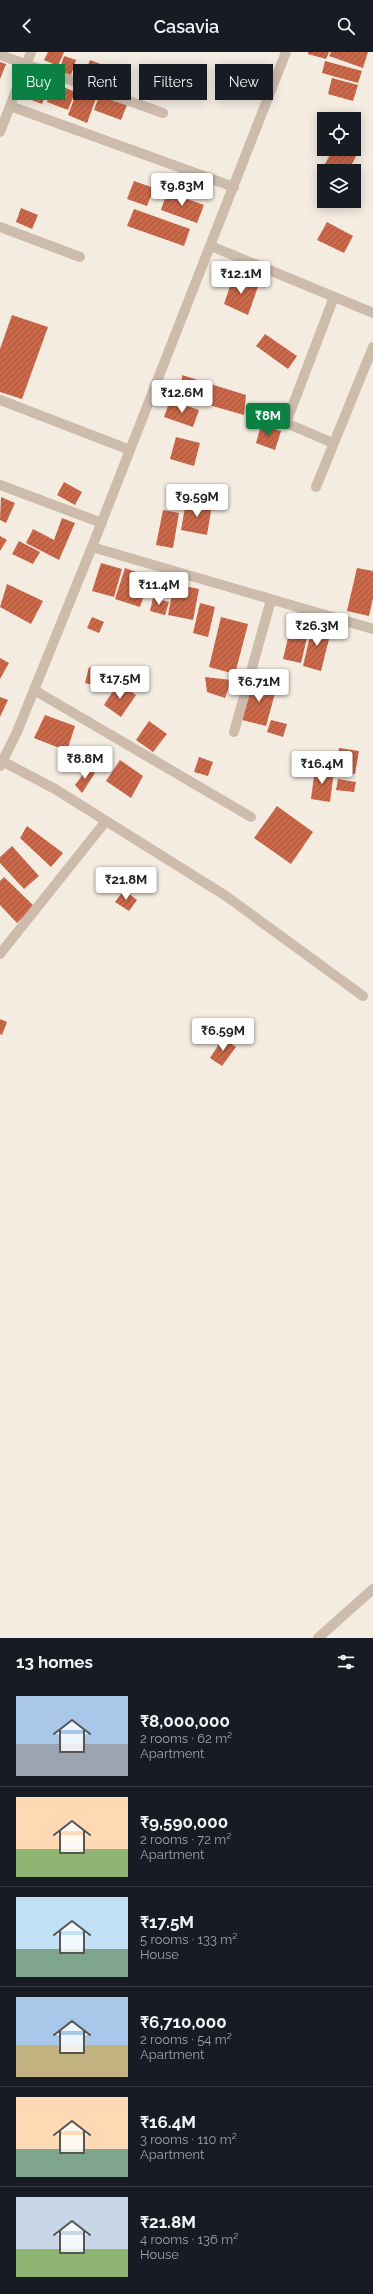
<!DOCTYPE html>
<meta charset="utf-8">
<style>
:root{--surface:#171b24;--page:#242831;--text:#f1f3f6;--muted:#9ea1a6;--line:#363941;--accent:#0b8043}
body{margin:0;font-family:Raleway,sans-serif;background:var(--page);color:var(--text);height:100vh;display:flex;flex-direction:column;font-size:15px;white-space:nowrap}
*{box-sizing:border-box;margin:0}
p{font-size:13px;color:var(--muted)}
.icon{flex:none;width:22px;height:22px;fill:none;stroke:currentColor;stroke-width:2;stroke-linecap:round;stroke-linejoin:round}
.map{position:relative;height:1586px;overflow:hidden}
.sheet{display:flex;flex-direction:column;background:var(--surface);flex:1}
.sheet>*{flex:none}
.top-card{position:absolute;left:12px;top:12px;width:349px;height:36px;display:flex;gap:8px}
.tools{position:absolute;left:317px;top:60px;display:grid;gap:8px}
.tools a{display:grid;place-items:center;width:44px;height:44px;border-radius:0px;background:var(--surface);box-shadow:0 2px 10px #0003;font-size:20px}
.price{position:absolute;translate:-50% -34px;padding:0 9px;border-radius:4px;background:#fff;color:#222;font-size:13px;line-height:26px;filter:drop-shadow(0 1px 2px #0008)}
.price::after{content:'';position:absolute;left:50%;top:24px;width:12px;height:9px;margin-left:-6px;background:inherit;clip-path:polygon(0 0,100% 0,50% 100%)}
.price.on{background:var(--accent);color:#fff}
ul{padding:0;list-style:none}
li{display:flex;align-items:center;gap:12px;height:100px;padding:0 16px}
li+li{border-top:1px solid var(--line)}
li span{display:grid;place-items:center;flex:none;width:112px;height:80px;border-radius:0px;color:#555}
li>.icon{margin-inline-start:auto}
span .icon{width:48px;height:48px;fill:#fffc;stroke-width:1}
li b{font-size:17px}
h2{display:flex;justify-content:space-between;align-items:center;height:48px;padding:0 16px;font-size:17px}
.chip{padding:0 14px;border-radius:0px;background:var(--surface);box-shadow:0 2px 10px #0003;font-size:14px;line-height:36px}
.chip.on{background:var(--accent);color:#fff}
header{display:flex;justify-content:space-between;align-items:center;height:52px;padding:0 16px;background:var(--surface);font-size:18px;font-weight:600}
.map>svg:first-child{display:block}
.building{fill:url(#building-hatch)}
.lines{fill:none;stroke-linecap:round;stroke-linejoin:round}
.minor{stroke:#cdbbac;stroke-width:10}
</style>
<header><svg class="icon" aria-label="back" viewBox="0 0 24 24"><path d="M15 5l-7 7 7 7"/></svg>Casavia<svg class="icon" aria-label="search" viewBox="0 0 24 24"><circle cx="10" cy="10" r="6"/><path d="M15 15l6 6"/></svg></header>
<div class="map">
<svg width="373" height="1586" viewBox="0 0 373 1586">
<defs>
<pattern id="building-hatch" width="6" height="6" patternUnits="userSpaceOnUse"><rect width="6" height="6" fill="#c8694b"/><path d="M-1 1l2-2M0 6l6-6M5 7l2-2" fill="none" stroke="#a4573f"/></pattern>
</defs>
<rect width="100%" height="100%" fill="#f4ebe1"/>
<g class="building">
<polygon points="48,0 64,0 58,14 44,8"/>
<polygon points="308,0 329,0 326,7 308,2"/>
<polygon points="331,0 368,0 363,16 329,4"/>
<polygon points="64,4 76,8 71,23 59,19"/>
<polygon points="90,8 103,13 95,33 82,28"/>
<polygon points="325,9 362,19 358,31 322,21"/>
<polygon points="0,10 6,12 0,27"/>
<polygon points="28,18 53,27 42,52 18,43"/>
<polygon points="332,26 358,33 353,49 328,42"/>
<polygon points="54,31 75,40 68,58 47,50"/>
<polygon points="79,34 98,41 87,71 68,63"/>
<polygon points="99,44 127,53 121,68 94,58"/>
<polygon points="354,96 359,99 348,119 333,119 324,114 333,97"/>
<polygon points="324,126 324,142 318,139"/>
<polygon points="134,129 154,136 147,154 127,147"/>
<polygon points="167,140 204,153 197,171 161,158"/>
<polygon points="354,140 358,142 351,156 338,149 354,149"/>
<polygon points="21,156 38,163 32,177 16,170"/>
<polygon points="134,157 190,177 184,194 127,174"/>
<polygon points="327,170 353,184 344,201 317,188"/>
<polygon points="233,225 259,232 248,263 224,252"/>
<polygon points="12,263 48,275 22,347 0,340 0,297"/>
<polygon points="265,282 297,304 288,317 256,294"/>
<polygon points="182,323 246,343 244,363 181,345"/>
<polygon points="170,348 199,358 193,375 164,365"/>
<polygon points="261,373 281,379 275,398 256,391"/>
<polygon points="176,385 200,391 194,414 170,407"/>
<polygon points="64,430 82,440 75,453 57,443"/>
<polygon points="1,445 15,451 6,471 0,468"/>
<polygon points="186,449 212,453 207,483 181,478"/>
<polygon points="163,458 179,461 173,496 156,493"/>
<polygon points="62,466 75,471 59,508 26,491 33,477 54,488"/>
<polygon points="0,484 7,488 0,499"/>
<polygon points="19,489 40,500 33,512 12,502"/>
<polygon points="101,511 122,517 114,545 92,539"/>
<polygon points="125,516 150,525 140,555 115,547"/>
<polygon points="357,516 373,519 373,546 369,564 347,559"/>
<polygon points="7,532 43,549 31,572 0,555"/>
<polygon points="174,532 199,537 193,568 168,563"/>
<polygon points="153,546 169,550 165,563 150,559"/>
<polygon points="200,551 215,555 208,585 193,581"/>
<polygon points="92,565 104,570 99,581 87,576"/>
<polygon points="221,565 248,572 235,622 209,615"/>
<polygon points="293,565 311,569 301,611 283,607"/>
<polygon points="313,571 332,575 321,619 303,614"/>
<polygon points="0,606 9,611 0,627"/>
<polygon points="89,615 102,619 97,634 85,631"/>
<polygon points="205,625 231,628 225,646 207,640"/>
<polygon points="252,628 277,634 266,674 242,668"/>
<polygon points="118,631 136,643 121,665 104,653"/>
<polygon points="0,645 8,648 0,665"/>
<polygon points="45,663 75,674 67,699 34,686"/>
<polygon points="271,668 287,672 283,685 267,680"/>
<polygon points="149,669 167,682 153,700 136,688"/>
<polygon points="339,696 359,699 355,722 336,720"/>
<polygon points="199,705 213,710 208,724 194,720"/>
<polygon points="120,708 143,724 131,746 106,729"/>
<polygon points="315,716 334,719 330,750 311,747"/>
<polygon points="87,717 95,721 82,741 75,733"/>
<polygon points="338,727 356,730 354,740 336,738"/>
<polygon points="277,754 313,780 291,812 254,786"/>
<polygon points="27,774 63,801 51,815 20,786"/>
<polygon points="12,794 39,824 24,837 0,811 0,805"/>
<polygon points="4,825 34,854 17,871 0,853 0,829"/>
<polygon points="124,838 137,848 129,859 115,850"/>
<polygon points="0,967 7,970 2,983 0,982"/>
<polygon points="223,986 236,995 222,1014 210,1006"/>
</g>
<g class="lines">
<g class="minor">
<polyline points="0,3 163,61"/>
<polyline points="10,54 234,135"/>
<polyline points="0,80 31,0"/>
<polyline points="0,175 80,205"/>
<polyline points="211,194 373,261"/>
<polyline points="0,348 130,398"/>
<polyline points="333,391 286,371 334,245"/>
<polyline points="0,433 102,471"/>
<polyline points="316,435 373,295"/>
<polyline points="92,495 373,577"/>
<polyline points="34,638 251,765"/>
<polyline points="234,680 271,548"/>
<polyline points="0,708 55,737 226,844 363,944"/>
<polyline points="0,714 17,680 92,495 286,0"/>
<polyline points="0,902 106,769"/>
<polyline points="318,1586 373,1537"/>
</g>
</g>
</svg>
<div class="tools">
<a><svg class="icon" aria-label="locate" viewBox="0 0 24 24"><circle cx="12" cy="12" r="6"/><path d="M12 2v4M12 18v4M2 12h4M18 12h4"/></svg></a>
<a><svg class="icon" aria-label="layers" viewBox="0 0 24 24"><path d="M12 4l9 5-9 5-9-5zM3 14l9 5 9-5"/></svg></a>
</div>
<b class="price" style="left:182px;top:155px">₹9.83M</b>
<b class="price" style="left:241px;top:243px">₹12.1M</b>
<b class="price" style="left:182px;top:362px">₹12.6M</b>
<b class="price on" style="left:268px;top:385px">₹8M</b>
<b class="price" style="left:197px;top:466px">₹9.59M</b>
<b class="price" style="left:159px;top:554px">₹11.4M</b>
<b class="price" style="left:317px;top:595px">₹26.3M</b>
<b class="price" style="left:120px;top:648px">₹17.5M</b>
<b class="price" style="left:259px;top:651px">₹6.71M</b>
<b class="price" style="left:85px;top:728px">₹8.8M</b>
<b class="price" style="left:322px;top:733px">₹16.4M</b>
<b class="price" style="left:126px;top:849px">₹21.8M</b>
<b class="price" style="left:223px;top:1000px">₹6.59M</b>
<div class="top-card">
<a class="chip on">Buy</a>
<a class="chip">Rent</a>
<a class="chip">Filters</a>
<a class="chip">New</a>
</div>
</div>
<section class="sheet">
<h2>13 homes<svg class="icon" aria-label="filters" viewBox="0 0 24 24"><path d="M4 7h16M4 17h16"/><circle cx="9" cy="7" r="2"/><circle cx="15" cy="17" r="2"/></svg></h2>
<ul>
<li><span style="background:linear-gradient(#a9c7e8 60%,#9aa5b1 0)"><svg class="icon" aria-label="home" viewBox="0 0 24 24"><path d="M3 11l9-7 9 7M6 9v11h12V9"/></svg></span><div><b>₹8,000,000</b><p>2 rooms · 62 m²</p><p>Apartment</p></div></li>
<li><span style="background:linear-gradient(#ffd9b3 65%,#8fb573 0)"><svg class="icon" aria-label="home" viewBox="0 0 24 24"><path d="M3 11l9-7 9 7M6 9v11h12V9"/></svg></span><div><b>₹9,590,000</b><p>2 rooms · 72 m²</p><p>Apartment</p></div></li>
<li><span style="background:linear-gradient(#bfe0f5 65%,#7fa58c 0)"><svg class="icon" aria-label="home" viewBox="0 0 24 24"><path d="M3 11l9-7 9 7M6 9v11h12V9"/></svg></span><div><b>₹17.5M</b><p>5 rooms · 133 m²</p><p>House</p></div></li>
<li><span style="background:linear-gradient(#a9c7e8 60%,#c2b280 0)"><svg class="icon" aria-label="home" viewBox="0 0 24 24"><path d="M3 11l9-7 9 7M6 9v11h12V9"/></svg></span><div><b>₹6,710,000</b><p>2 rooms · 54 m²</p><p>Apartment</p></div></li>
<li><span style="background:linear-gradient(#ffd9b3 65%,#7fa58c 0)"><svg class="icon" aria-label="home" viewBox="0 0 24 24"><path d="M3 11l9-7 9 7M6 9v11h12V9"/></svg></span><div><b>₹16.4M</b><p>3 rooms · 110 m²</p><p>Apartment</p></div></li>
<li><span style="background:linear-gradient(#c9d6e8 65%,#8fb573 0)"><svg class="icon" aria-label="home" viewBox="0 0 24 24"><path d="M3 11l9-7 9 7M6 9v11h12V9"/></svg></span><div><b>₹21.8M</b><p>4 rooms · 136 m²</p><p>House</p></div></li>
</ul>
</section>
